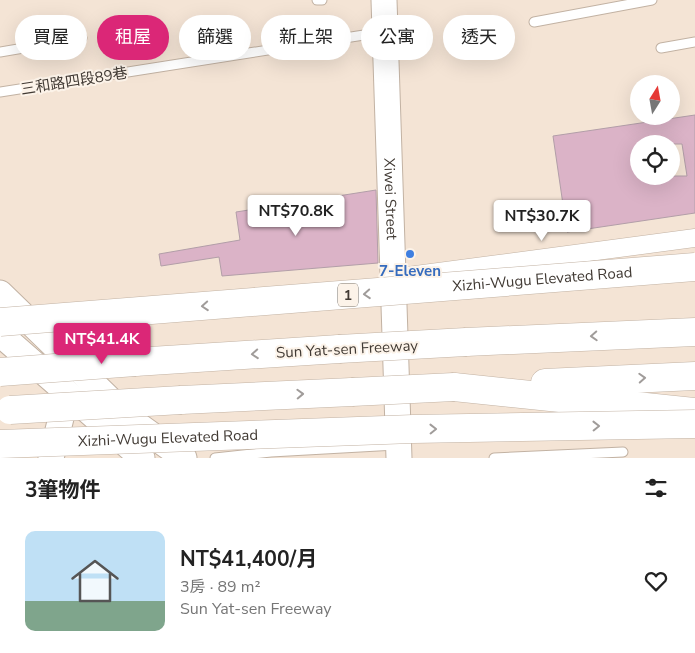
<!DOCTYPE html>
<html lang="zh-TW">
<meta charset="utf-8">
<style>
:root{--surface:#fff;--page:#f2f2f2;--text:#222;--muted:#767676;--line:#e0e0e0;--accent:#db2777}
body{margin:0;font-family:"Nunito Sans","Noto Sans TC",sans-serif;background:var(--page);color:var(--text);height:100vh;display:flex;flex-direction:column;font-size:19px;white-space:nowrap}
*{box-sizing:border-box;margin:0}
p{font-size:16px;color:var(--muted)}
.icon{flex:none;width:28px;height:28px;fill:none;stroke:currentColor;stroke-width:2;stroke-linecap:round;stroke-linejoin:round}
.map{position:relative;height:458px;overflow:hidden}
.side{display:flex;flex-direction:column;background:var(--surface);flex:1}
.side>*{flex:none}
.top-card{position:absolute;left:15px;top:15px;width:665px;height:45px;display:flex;gap:10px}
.needle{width:32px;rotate:11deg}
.fabs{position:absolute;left:630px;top:75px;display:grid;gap:10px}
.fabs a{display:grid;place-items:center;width:50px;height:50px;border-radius:50%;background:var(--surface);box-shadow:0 5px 20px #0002;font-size:25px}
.price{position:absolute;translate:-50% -42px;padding:0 11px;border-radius:5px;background:#fff;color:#222;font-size:16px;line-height:32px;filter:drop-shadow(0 1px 2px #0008)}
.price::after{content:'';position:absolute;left:50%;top:30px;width:15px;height:11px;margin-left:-8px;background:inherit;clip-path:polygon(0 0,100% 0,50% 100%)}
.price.on{background:var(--accent);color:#fff}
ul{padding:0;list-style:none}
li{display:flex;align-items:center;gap:15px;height:125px;padding:0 25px}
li+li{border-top:1px solid var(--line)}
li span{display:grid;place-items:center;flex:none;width:140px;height:100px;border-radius:10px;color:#555}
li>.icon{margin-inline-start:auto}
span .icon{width:60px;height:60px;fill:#fffc;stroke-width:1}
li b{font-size:21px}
h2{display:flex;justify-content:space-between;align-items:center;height:60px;padding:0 25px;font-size:21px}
.pill{padding:0 18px;border-radius:22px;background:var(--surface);box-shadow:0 5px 20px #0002;font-size:18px;line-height:45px}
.pill.on{background:var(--accent);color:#fff}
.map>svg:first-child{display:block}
.building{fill:#dbb3c7;stroke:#b29ea8;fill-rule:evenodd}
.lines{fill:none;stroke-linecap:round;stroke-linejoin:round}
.lane-casing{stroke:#c2b2a3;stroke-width:11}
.street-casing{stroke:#c2b2a3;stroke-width:19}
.secondary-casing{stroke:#c2b2a3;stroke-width:27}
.highway-casing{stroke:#c2b2a3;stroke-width:29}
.lane{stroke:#fff;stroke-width:9}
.street{stroke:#fff;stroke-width:18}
.secondary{stroke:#fff;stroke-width:25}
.highway{stroke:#fff;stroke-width:28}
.highway-bridge-casing{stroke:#c2b2a3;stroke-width:29;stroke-linecap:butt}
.highway-bridge{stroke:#fff;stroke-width:28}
.oneway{stroke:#a09c9a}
.shop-dot{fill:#3f7fe0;stroke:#fcf3e9;stroke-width:2}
.labels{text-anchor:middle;stroke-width:4;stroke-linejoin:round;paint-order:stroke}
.shield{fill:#fcf3e9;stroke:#79726a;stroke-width:1}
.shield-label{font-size:14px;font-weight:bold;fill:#413a34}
.street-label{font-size:15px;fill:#413a34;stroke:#fcf3e9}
.shop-label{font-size:15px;font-weight:bold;fill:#366cbe;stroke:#fcf3e9}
</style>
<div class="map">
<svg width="695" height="458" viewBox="0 0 695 458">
<rect width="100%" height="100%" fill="#f4e4d5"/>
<g class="building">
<path d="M695 115V213L567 232 553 136ZM639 144H682L687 176H639Z"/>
<polygon points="376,190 378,263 222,276 219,257 161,266 159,254 240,240 236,212"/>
</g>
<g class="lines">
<g class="lane-casing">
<g id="lane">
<polyline points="317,0 322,0"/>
<polyline points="534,22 652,0"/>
<polyline points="661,48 695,42"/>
<polyline points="0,52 82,38"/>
<polyline points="0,92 383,32"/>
<polyline points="215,458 271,452 396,445"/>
<polyline points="494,458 623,452"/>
</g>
</g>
<g class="street-casing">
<polyline id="street" points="393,278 695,238"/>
</g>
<g class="secondary-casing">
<g id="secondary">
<path id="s1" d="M384 0 399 458"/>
<polyline points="0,293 131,420 184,458"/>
<polyline points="0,334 142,458"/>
<polyline points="51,458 67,394"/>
</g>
</g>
<g class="highway-casing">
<g id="highway">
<polyline points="466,342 695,332"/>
<polyline points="135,362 339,349"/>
<polyline points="545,383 695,376"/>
<polyline points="454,387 695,412"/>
<polyline points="181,400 352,392"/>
</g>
</g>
<use href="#lane" class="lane"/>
<use href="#street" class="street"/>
<use href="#secondary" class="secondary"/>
<use href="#highway" class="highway"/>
<g class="highway-bridge-casing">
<g id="highway-bridge">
<path id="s2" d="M0 322 695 267"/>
<polyline points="339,349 466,342"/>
<polyline points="0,372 135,362"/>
<polyline points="352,392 454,387"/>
<polyline points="10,410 181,400"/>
<path id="s3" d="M0 444 413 429 695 424"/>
</g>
</g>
<use href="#highway-bridge" class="highway-bridge"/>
</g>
<defs><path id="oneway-chevron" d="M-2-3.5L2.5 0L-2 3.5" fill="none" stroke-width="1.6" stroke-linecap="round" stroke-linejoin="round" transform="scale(1.25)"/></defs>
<g class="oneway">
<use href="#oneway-chevron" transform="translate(367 294) rotate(176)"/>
<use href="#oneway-chevron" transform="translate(205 306) rotate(176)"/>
<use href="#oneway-chevron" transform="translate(594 336) rotate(177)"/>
<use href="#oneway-chevron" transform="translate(255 354) rotate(176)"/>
<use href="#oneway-chevron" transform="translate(642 378) rotate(-3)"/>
<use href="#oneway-chevron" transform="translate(300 394) rotate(-2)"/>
<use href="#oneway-chevron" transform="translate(596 426) rotate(-1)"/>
<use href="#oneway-chevron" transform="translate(433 429) rotate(-1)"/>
</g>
<circle class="shop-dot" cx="410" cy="254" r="5"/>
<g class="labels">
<rect class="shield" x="338" y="283.5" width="20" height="23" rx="4"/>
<g class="shield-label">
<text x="348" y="300">1</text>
</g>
<g class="street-label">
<text transform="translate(74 81) rotate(-9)" y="5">三和路四段89巷</text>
<text dy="5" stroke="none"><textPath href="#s1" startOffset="199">Xiwei Street</textPath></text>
<text dy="5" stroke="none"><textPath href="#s2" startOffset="544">Xizhi-Wugu Elevated Road</textPath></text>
<text transform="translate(347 349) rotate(-3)" y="5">Sun Yat-sen Freeway</text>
<text dy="5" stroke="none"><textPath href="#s3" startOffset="168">Xizhi-Wugu Elevated Road</textPath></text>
</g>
<g class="shop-label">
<text x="410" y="276">7-Eleven</text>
</g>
</g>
</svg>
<div class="fabs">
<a><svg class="needle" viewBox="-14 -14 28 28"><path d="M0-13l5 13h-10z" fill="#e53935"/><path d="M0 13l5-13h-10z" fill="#767676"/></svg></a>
<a><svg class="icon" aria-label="locate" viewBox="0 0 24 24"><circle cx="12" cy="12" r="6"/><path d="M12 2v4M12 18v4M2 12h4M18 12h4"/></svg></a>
</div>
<b class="price" style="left:296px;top:237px">NT$70.8K</b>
<b class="price" style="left:542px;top:242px">NT$30.7K</b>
<b class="price on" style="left:102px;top:365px">NT$41.4K</b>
<div class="top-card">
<a class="pill">買屋</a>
<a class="pill on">租屋</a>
<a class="pill">篩選</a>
<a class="pill">新上架</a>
<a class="pill">公寓</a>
<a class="pill">透天</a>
</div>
</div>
<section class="side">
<h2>3筆物件<svg class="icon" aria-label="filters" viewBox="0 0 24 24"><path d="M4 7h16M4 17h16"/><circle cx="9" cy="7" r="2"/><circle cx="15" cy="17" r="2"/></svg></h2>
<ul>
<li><span style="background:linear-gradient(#bfe0f5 70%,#7fa58c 0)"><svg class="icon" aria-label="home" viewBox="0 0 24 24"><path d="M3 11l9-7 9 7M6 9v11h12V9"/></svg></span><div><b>NT$41,400/月</b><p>3房 · 89 m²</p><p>Sun Yat-sen Freeway</p></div><svg class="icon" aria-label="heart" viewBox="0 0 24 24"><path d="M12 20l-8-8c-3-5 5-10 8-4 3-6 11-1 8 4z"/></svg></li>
</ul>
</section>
